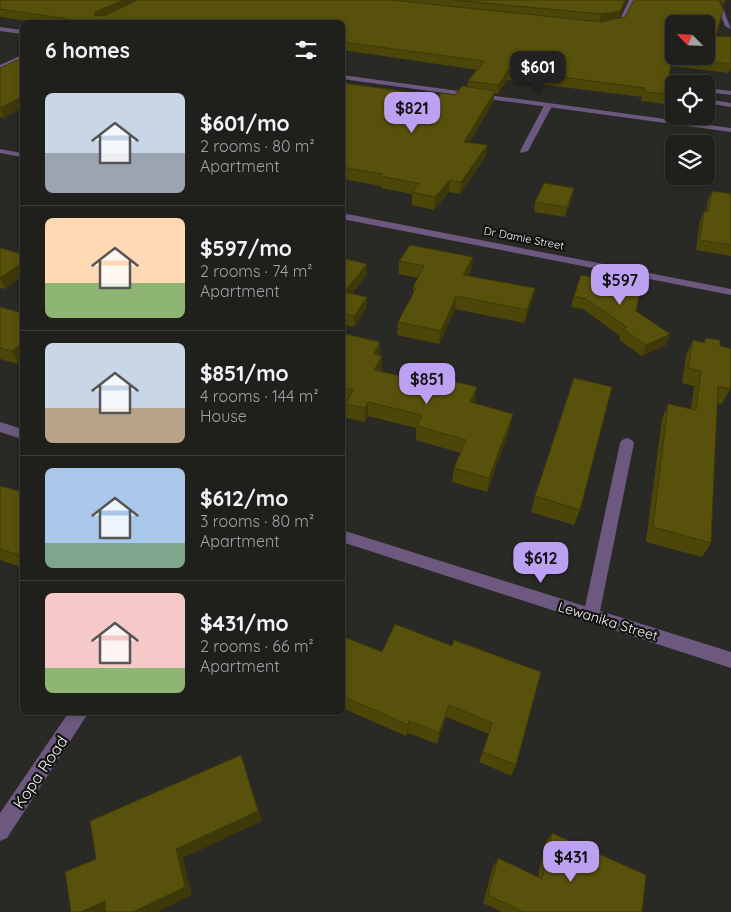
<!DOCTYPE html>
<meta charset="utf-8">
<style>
:root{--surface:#1f1f1c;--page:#272725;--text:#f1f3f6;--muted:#a1a2a3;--line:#3c3d3b;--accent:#bca0f2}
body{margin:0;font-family:Quicksand,sans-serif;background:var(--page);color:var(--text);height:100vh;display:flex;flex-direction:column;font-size:19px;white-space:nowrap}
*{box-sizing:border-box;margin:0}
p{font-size:16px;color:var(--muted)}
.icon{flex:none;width:28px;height:28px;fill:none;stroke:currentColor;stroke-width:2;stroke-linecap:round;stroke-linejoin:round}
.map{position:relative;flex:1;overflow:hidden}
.drawer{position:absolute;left:20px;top:20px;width:325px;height:695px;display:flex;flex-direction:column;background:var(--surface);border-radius:8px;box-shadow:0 2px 8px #0003,0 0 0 1px var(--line)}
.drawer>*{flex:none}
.needle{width:32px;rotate:294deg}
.controls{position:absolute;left:665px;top:15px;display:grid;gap:10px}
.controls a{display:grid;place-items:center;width:50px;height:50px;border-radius:8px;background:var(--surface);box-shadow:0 2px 8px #0003,0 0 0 1px var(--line);font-size:25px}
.price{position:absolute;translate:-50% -42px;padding:0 11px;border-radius:10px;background:var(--accent);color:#111;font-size:16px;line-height:32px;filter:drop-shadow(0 1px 2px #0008)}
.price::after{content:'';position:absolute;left:50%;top:30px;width:15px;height:11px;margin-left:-8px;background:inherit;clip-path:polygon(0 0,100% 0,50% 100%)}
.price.active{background:#222;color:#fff}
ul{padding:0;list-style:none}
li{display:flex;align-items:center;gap:15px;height:125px;padding:0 25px}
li+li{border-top:1px solid var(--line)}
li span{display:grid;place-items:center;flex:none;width:140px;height:100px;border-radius:8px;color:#555}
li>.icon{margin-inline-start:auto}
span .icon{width:60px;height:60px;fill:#fffc;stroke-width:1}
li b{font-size:21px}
h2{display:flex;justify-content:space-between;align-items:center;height:60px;padding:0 25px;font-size:21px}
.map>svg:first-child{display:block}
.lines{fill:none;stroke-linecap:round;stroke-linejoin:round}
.service{fill:#6d597f;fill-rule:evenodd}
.minor{fill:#6d597f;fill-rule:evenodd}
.wall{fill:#4c4609}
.shaded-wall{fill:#3e3908}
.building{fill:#58510b;stroke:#3e3908;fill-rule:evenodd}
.labels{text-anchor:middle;stroke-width:4.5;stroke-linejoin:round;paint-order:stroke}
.far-street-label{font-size:11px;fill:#f4f4f2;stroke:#121210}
.street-label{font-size:14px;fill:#f4f4f2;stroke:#121210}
.near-street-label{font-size:16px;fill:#f4f4f2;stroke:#121210}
</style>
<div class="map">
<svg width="731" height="912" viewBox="0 0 731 912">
<rect width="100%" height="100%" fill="#292926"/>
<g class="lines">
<g class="service">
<polygon points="707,0 721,3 731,29 725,26 717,5"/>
<polygon points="706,88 731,91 731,95 706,92"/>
<polygon points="706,99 731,103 731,107 706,103"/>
<polygon points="545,104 552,106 528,151 521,153 520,151"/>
<polygon points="627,438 632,440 634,443 599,616 597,621 591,623 585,621 583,616 620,443 622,440"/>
</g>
<g class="minor">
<polygon points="629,0 635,0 623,23 607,26 607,24 619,21"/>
<polygon points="0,27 22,30 22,34 0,31"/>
<polygon points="22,55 22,59 0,69 0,65"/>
<polygon points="342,75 731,128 731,132 342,79"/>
<polygon points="0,149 22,153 22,157 0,153"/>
<polygon points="342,213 731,289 731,295 342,219"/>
<polygon points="0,422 22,429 22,439 0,432"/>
<polygon points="342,530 731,652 731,668 342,542"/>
<polygon points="69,712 89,712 7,838 0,841 0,813"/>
</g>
</g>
<g class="wall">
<polygon points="0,0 627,0 618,18 625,17 634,0 725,0 724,5 721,1 719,1 716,36 731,37 731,68 729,73 671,66 666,94 664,104 641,101 642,97 507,80 498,94 494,94 493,102 469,143 487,145 485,157 460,194 449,192 434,210 412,205 412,194 381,188 381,186 342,179 342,83 439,96 455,95 467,87 468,81 478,70 342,50 342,22 36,22 0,17"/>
<polygon points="0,68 4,118 0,117"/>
<polygon points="574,188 572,198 565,217 534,212 535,202"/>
<polygon points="712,191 731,194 731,256 696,250 700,221 704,211 706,211 708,200"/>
<polygon points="0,248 5,289 0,288"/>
<polygon points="342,258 367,274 352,293 367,307 354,327 342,324"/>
<polygon points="399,261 471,270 468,276 532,301 524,323 455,309 439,344 397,335 398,322 413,294 413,287 418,278 399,274"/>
<polygon points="574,296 636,311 670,334 666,345 642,356 619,340 620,336 583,309 571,307"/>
<polygon points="0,307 22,313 22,360 18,364 0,359"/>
<polygon points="706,338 720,346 731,349 731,385 730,389 722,404 717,403 711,543 702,557 646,542 662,419 668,404 691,409 694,386 682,383 686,355 693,340 704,342"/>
<polygon points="342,340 380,342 380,355 382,369 380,371 475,401 474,403 513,414 510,428 487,492 452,482 454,468 461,453 416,440 416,428 368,416 365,422 346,418 345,404 346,402 342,401"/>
<polygon points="0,486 22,492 22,568 0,560"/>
<polygon points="535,496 580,510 574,525 531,512"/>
<polygon points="342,636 382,652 452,646 516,765 511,776 479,762 489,734 446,717 437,744 408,733 406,736 342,708"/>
<polygon points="552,833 642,912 502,912 483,903 493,867 498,858 538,877 545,843"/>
</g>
<g class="shaded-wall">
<polygon points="123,0 142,0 97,20 94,15 95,12"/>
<polygon points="625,0 627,0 618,19 599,22 601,14"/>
<polygon points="508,70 507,80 498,94 499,85"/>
<polygon points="495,91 493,102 463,153 464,142"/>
<polygon points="22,97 22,108 4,118 0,108"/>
<polygon points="487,145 485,157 460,194 461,182"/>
<polygon points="450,180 449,192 434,210 435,197"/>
<polygon points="574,188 572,198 565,217 567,207"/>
<polygon points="473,257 471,270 462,288 463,275"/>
<polygon points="22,263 22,276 5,289 0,278"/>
<polygon points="367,264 367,274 345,302 344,292"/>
<polygon points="535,288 532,301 524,323 527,310"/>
<polygon points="456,296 455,309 439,344 441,331"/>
<polygon points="367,297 367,307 354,327 354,316"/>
<polygon points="670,334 666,345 642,356 646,345"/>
<polygon points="380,342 380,356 374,354"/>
<polygon points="22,343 22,360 18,364 12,351"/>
<polygon points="382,356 382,369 374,384 374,370"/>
<polygon points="477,387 475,401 468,416 470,402"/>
<polygon points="368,402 368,416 365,422 365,408"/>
<polygon points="513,414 510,428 487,492 489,478"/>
<polygon points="449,705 446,717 437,744 439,733"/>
<polygon points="409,721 408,733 406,736 408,725"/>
<polygon points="241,755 262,821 183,858 192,895 157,912 133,912"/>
<polygon points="105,901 107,912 81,912"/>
</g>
<g class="building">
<path d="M0 0H123L95 12 94 15 104 16 138 0H391L601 22 625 17 634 0H719L723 10 716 36 731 37V64L672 57 666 94 644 92 645 88 508 70 499 85 468 81 484 61 342 42V22H87L0 9ZM674 24H706V56H674Z"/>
<polygon points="453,0 625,0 620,11 601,14"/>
<polygon points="22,58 22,97 0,108 0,68"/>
<polygon points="342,83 439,96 441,93 455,95 462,86 495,91 464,142 487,145 461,182 450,180 435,197 412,192 420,184 381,176 383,174 342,167"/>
<polygon points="544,183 574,188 567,207 535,202"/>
<polygon points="712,191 731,194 731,245 700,240 704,211 708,212"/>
<polygon points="410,245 473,257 463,275 535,288 527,310 456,296 441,331 398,322 416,288 413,287 424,266 399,261"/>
<polygon points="0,248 22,254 22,263 0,278"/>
<polygon points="342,258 367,264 344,292 367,297 354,316 342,314"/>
<polygon points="581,275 641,287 636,311 670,334 646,345 623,329 627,327 586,299 574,296"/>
<polygon points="0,307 22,313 22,343 12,351 0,348"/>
<polygon points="346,334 380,342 374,354 382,356 374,370 438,384 441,378 477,387 470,402 513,414 489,478 454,468 466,440 417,426 422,415 368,402 365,408 345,404 353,390 342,388 342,340"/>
<polygon points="706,338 720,340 720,346 731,349 731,376 730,389 718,386 711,543 653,527 668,404 696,410 701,371 688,368 693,340 705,343"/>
<polygon points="574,378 612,387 580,510 535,496"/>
<polygon points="0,486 22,492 22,556 0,549"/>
<polygon points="395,624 452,646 454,640 541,672 516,765 483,752 492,723 449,705 439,733 409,721 408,725 342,696 342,636 382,652"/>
<polygon points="241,755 258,811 176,849 185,887 133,912 106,912 105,901 81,912 71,912 65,872 96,859 90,821"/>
<polygon points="552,833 646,875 642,912 523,912 488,895 498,858 542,879"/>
</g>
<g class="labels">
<g class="far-street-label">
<text transform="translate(524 238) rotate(11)" y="4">Dr Damie Street</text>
</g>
<g class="street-label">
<text transform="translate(608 621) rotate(17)" y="5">Lewanika Street</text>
</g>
<g class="near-street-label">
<text transform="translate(40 772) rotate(-56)" y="6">Kopa Road</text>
</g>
</g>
</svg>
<div class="controls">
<a><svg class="needle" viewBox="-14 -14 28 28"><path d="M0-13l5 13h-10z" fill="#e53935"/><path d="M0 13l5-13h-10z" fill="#a1a2a3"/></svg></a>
<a><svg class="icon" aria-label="locate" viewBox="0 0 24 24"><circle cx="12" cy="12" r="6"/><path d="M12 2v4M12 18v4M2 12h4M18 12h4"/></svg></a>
<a><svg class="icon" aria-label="layers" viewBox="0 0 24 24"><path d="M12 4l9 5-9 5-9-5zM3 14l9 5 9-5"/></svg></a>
</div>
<b class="price active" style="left:538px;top:93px">$601</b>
<b class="price" style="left:412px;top:134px">$821</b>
<b class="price" style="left:620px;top:306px">$597</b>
<b class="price" style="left:427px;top:405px">$851</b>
<b class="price" style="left:541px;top:584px">$612</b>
<b class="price" style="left:571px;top:883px">$431</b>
<section class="drawer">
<h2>6 homes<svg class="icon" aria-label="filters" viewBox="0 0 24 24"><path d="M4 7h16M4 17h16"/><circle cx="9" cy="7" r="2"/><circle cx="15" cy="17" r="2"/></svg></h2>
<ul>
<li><span style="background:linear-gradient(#c9d6e8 60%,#9aa5b1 0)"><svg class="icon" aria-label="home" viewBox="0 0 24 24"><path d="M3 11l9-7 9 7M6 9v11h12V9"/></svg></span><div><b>$601/mo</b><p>2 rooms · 80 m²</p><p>Apartment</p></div></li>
<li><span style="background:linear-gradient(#ffd9b3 65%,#8fb573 0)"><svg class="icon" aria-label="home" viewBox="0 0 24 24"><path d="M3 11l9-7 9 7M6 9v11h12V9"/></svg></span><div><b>$597/mo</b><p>2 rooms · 74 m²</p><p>Apartment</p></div></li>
<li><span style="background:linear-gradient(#c9d6e8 65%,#b9a48a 0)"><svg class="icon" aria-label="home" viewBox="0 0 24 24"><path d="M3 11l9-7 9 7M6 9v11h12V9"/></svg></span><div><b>$851/mo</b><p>4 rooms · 144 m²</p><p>House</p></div></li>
<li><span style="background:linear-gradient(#a9c7e8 75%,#7fa58c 0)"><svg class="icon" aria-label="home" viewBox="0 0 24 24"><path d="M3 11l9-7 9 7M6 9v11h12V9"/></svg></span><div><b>$612/mo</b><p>3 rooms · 80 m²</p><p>Apartment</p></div></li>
<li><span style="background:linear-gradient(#f6c9c9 75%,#8fb573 0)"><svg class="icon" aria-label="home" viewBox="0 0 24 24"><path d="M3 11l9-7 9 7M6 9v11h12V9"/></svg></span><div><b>$431/mo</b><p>2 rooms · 66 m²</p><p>Apartment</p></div></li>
</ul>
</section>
</div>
